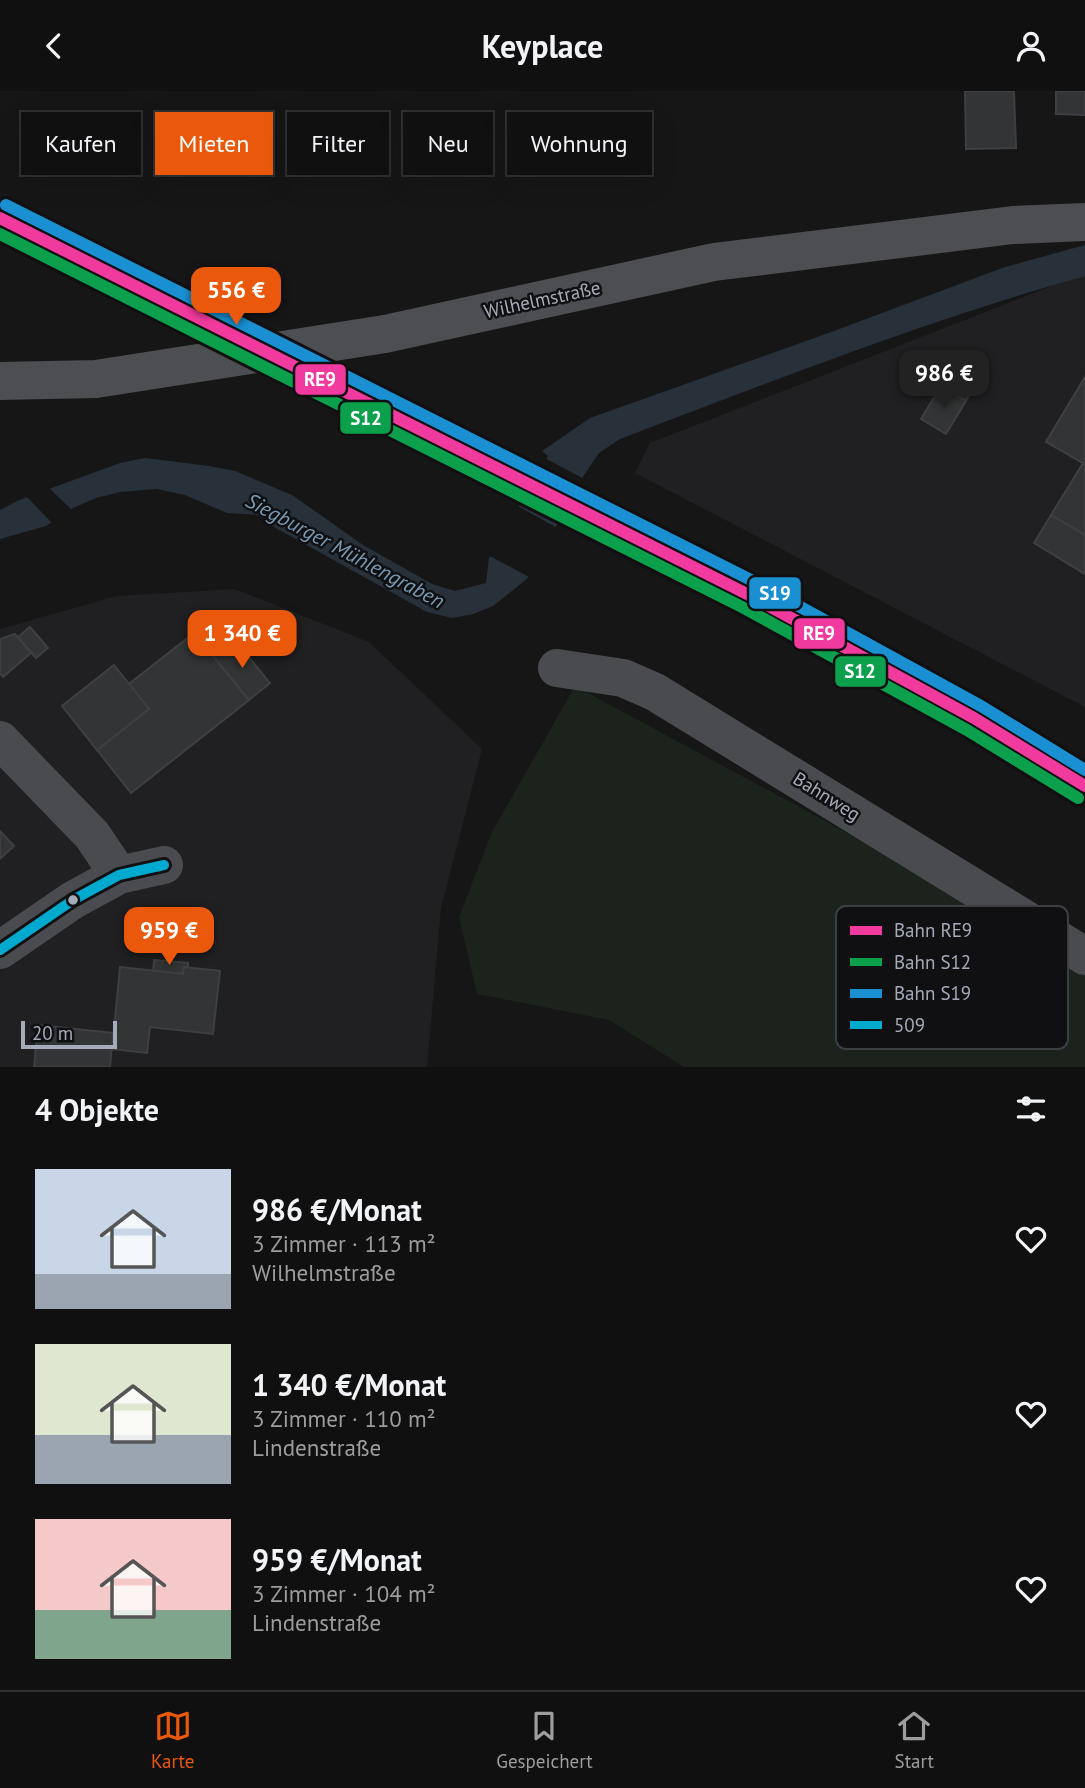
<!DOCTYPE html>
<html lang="de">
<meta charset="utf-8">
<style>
:root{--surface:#101010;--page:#1e1e1e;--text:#f1f3f6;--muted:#9c9d9f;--line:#303030;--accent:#ea580c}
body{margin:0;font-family:"PT Sans",sans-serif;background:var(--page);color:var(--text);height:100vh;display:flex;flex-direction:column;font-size:26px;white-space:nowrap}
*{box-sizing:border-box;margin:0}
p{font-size:23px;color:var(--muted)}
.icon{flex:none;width:38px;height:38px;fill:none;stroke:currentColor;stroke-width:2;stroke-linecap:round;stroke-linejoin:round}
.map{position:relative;height:976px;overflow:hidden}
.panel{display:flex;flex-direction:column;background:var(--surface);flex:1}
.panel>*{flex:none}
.top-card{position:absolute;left:21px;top:21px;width:700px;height:63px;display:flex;gap:14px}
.scale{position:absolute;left:21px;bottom:18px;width:96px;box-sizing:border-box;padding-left:7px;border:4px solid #a5abb8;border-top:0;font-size:19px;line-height:24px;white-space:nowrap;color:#a5abb8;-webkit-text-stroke:5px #101012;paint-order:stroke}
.price{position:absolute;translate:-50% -60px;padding:0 16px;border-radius:14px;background:var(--accent);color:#fff;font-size:23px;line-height:46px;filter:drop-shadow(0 2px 4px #0008)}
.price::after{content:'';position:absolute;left:50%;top:42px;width:21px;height:16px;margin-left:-10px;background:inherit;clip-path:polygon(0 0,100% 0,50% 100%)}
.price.on{background:#222;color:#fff}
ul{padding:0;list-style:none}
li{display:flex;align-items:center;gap:21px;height:175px;padding:0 35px}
li span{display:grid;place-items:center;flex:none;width:196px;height:140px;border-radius:0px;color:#555}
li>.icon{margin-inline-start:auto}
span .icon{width:84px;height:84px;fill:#fffc;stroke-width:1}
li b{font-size:30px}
h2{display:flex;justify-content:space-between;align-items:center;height:84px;padding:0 35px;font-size:30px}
.tag{padding:0 24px;border-radius:0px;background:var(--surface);box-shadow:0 7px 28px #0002,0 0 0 2px var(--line);font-size:24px;line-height:63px}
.tag.on{background:var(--accent);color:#fff}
header{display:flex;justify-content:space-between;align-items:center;height:91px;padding:0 35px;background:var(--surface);font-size:32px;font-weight:600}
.tab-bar{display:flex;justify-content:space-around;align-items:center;height:98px;border-top:2px solid var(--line);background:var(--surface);font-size:19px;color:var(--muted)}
.tab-bar a{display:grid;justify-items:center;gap:4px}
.tab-bar .on{color:var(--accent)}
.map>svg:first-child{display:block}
.built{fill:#202022}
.green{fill:#1b231c}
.water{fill:#283139}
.pier{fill:#161616}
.building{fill:#333435;stroke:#3e3f42;stroke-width:2}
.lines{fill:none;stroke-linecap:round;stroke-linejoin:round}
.minor{stroke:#494b4f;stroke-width:38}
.major{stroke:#4c4e51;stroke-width:38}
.bus-1-casing{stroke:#101012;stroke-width:16}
.bus-1{stroke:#00a9ce;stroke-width:10}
.rail-1-casing{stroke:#101012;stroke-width:18}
.rail-2-casing{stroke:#101012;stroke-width:18}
.rail-3-casing{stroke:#101012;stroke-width:18}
.rail-1{stroke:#f13a9d;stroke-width:12}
.rail-2{stroke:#0da04c;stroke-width:12}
.rail-3{stroke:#1a90d3;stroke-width:12}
.bus-dot{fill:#a5abb8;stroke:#101012;stroke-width:2.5}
.labels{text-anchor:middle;stroke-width:5;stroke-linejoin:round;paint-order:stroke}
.street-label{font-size:19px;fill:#a5abb8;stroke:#101012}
.water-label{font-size:21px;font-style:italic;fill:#799bb7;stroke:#101012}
.key{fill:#101012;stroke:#3d3e44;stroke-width:2}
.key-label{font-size:19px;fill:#a5abb8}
.line-badge{stroke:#101012;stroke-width:2.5}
.badge-label{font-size:19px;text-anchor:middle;font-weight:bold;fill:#fff}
</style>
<header><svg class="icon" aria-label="back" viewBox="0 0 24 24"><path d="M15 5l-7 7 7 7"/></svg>Keyplace<svg class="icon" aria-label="person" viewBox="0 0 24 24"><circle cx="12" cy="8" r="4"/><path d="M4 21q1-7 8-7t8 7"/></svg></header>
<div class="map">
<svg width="1085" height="976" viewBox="0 0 1085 976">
<rect width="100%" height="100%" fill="#161616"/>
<g class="built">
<polygon points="1085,182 1085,616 635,382 650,352"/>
<polygon points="235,498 369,551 482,658 441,817 427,976 0,976 0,538 117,505"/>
</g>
<polygon class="green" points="575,595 905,773 1085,883 1085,976 684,976 609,929 477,903 459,826 492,741"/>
<path class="water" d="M1085 154V185C927 229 773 290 620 348L599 362 584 384 528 487 493 515 473 523 452 527 427 521 276 437 259 424 227 422 185 404 157 398 120 401 96 407 73 417 46 435 0 448V419L19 409 120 372 145 367 209 375 235 380 292 404 363 454 432 493 455 500 486 492 489 467 548 365 542 360 590 327 834 240 1005 176Z"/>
<g class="pier">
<polygon points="543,366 586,389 567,425 522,403"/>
<polygon points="47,395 74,421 54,434 24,403"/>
<polygon points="516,414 559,438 531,487 486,463"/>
</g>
<g class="building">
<polygon points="965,0 1014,0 1016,57 966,58"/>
<polygon points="1056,0 1085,0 1085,24 1056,23"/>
<polygon points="953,276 977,290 966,310 941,295"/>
<polygon points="1085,286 1085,368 1083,372 1046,351"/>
<polygon points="941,295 966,310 946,343 921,328"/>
<polygon points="1083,372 1085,374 1085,444 1051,424"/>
<polygon points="1051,424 1085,444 1085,483 1034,452"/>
<polygon points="30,536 48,557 36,567 18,546"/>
<polygon points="194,542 249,609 131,702 97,659 149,618 129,593"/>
<polygon points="15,543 31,562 3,586 0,582 0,548"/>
<polygon points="234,548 270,592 249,609 213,565"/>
<polygon points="114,574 149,618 97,659 62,615"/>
<polygon points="0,740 14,755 0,768"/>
<polygon points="154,869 188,872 188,876 184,876 183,883 153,880"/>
<polygon points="120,876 183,883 184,876 220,880 213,943 150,936 147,962 112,958"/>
<polygon points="38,934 113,942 110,976 34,976"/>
</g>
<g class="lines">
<g class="minor">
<polyline points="557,577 623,587 655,601 1085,865"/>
<polyline points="0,649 92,744 119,784"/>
<polyline points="0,859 73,809 119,784 164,774"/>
</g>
<polyline class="major" points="0,290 96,288 385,243 714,171 1013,134 1085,131"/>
<g class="bus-1-casing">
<polyline id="bus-1" points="0,859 73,809 119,784 164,774"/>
</g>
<use href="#bus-1" class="bus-1"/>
<g class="rail-1-casing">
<polyline id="rail-1" points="0,127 749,504 974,627 1085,695"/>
</g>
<g class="rail-2-casing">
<polyline id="rail-2" points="0,143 742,516 967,639 1078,707"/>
</g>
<g class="rail-3-casing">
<polyline id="rail-3" points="6,114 755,491 981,615 1085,679"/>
</g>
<use href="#rail-1" class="rail-1"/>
<use href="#rail-2" class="rail-2"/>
<use href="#rail-3" class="rail-3"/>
</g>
<circle class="bus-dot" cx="73" cy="809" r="6"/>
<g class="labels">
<g class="street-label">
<text transform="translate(542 208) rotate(-12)" y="7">Wilhelmstraße</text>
<text transform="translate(827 705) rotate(32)" y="7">Bahnweg</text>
</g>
<g class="water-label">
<text transform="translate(345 460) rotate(28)" y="7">Siegburger Mühlengraben</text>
</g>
</g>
<rect x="836" y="815" width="232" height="143" rx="10" class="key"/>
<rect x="850" y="835" width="32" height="9" fill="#f13a9d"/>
<rect x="850" y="867" width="32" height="8" fill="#0da04c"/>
<rect x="850" y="898" width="32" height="9" fill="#1a90d3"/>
<rect x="850" y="930" width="32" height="8" fill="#00a9ce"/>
<g class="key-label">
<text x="894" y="846">Bahn RE9</text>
<text x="894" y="878">Bahn S12</text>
<text x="894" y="909">Bahn S19</text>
<text x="894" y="941">509</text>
</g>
<g class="line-badge">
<rect x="294" y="272" width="53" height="33" rx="7" fill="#f13a9d"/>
<rect x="339" y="310" width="53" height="34" rx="7" fill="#0da04c"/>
<rect x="748" y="485" width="54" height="34" rx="7" fill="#1a90d3"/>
<rect x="793" y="526" width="53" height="33" rx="7" fill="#f13a9d"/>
<rect x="834" y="564" width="53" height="33" rx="7" fill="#0da04c"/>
</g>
<g class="badge-label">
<text x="320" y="295">RE9</text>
<text x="366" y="334">S12</text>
<text x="775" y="509">S19</text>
<text x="819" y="549">RE9</text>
<text x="860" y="587">S12</text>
</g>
</svg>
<div class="scale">20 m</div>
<b class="price" style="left:236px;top:236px">556 €</b>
<b class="price on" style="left:944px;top:319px">986 €</b>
<b class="price" style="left:242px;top:579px">1 340 €</b>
<b class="price" style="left:169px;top:876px">959 €</b>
<div class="top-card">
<a class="tag">Kaufen</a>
<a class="tag on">Mieten</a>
<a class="tag">Filter</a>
<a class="tag">Neu</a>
<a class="tag">Wohnung</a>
</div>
</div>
<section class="panel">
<h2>4 Objekte<svg class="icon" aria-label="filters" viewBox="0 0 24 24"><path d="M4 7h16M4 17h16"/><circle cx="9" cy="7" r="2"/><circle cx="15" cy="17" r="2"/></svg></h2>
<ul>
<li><span style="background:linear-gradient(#c9d6e8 75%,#9aa5b1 0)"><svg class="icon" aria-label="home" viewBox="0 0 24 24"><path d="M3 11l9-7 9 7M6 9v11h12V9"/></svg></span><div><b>986 €/Monat</b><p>3 Zimmer · 113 m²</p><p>Wilhelmstraße</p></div><svg class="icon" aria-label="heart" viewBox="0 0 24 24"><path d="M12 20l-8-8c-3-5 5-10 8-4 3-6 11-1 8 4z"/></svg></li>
<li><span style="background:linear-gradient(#dfe7d0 65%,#9aa5b1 0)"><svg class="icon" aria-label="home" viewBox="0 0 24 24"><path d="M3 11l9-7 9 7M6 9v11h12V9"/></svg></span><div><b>1 340 €/Monat</b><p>3 Zimmer · 110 m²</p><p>Lindenstraße</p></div><svg class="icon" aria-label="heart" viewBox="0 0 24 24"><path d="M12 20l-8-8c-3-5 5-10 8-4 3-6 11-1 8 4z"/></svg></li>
<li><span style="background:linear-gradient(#f6c9c9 65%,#7fa58c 0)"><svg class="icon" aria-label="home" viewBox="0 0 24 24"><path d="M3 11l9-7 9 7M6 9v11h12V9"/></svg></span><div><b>959 €/Monat</b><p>3 Zimmer · 104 m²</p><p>Lindenstraße</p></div><svg class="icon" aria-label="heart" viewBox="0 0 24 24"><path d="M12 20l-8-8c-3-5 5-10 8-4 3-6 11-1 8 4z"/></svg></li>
</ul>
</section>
<nav class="tab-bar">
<a class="on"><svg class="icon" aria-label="map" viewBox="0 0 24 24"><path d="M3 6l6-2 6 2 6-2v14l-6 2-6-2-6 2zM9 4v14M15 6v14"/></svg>Karte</a>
<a><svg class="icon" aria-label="saved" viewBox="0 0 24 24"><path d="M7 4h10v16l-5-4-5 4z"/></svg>Gespeichert</a>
<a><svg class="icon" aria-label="home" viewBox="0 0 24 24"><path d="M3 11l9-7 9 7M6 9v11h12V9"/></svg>Start</a>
</nav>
